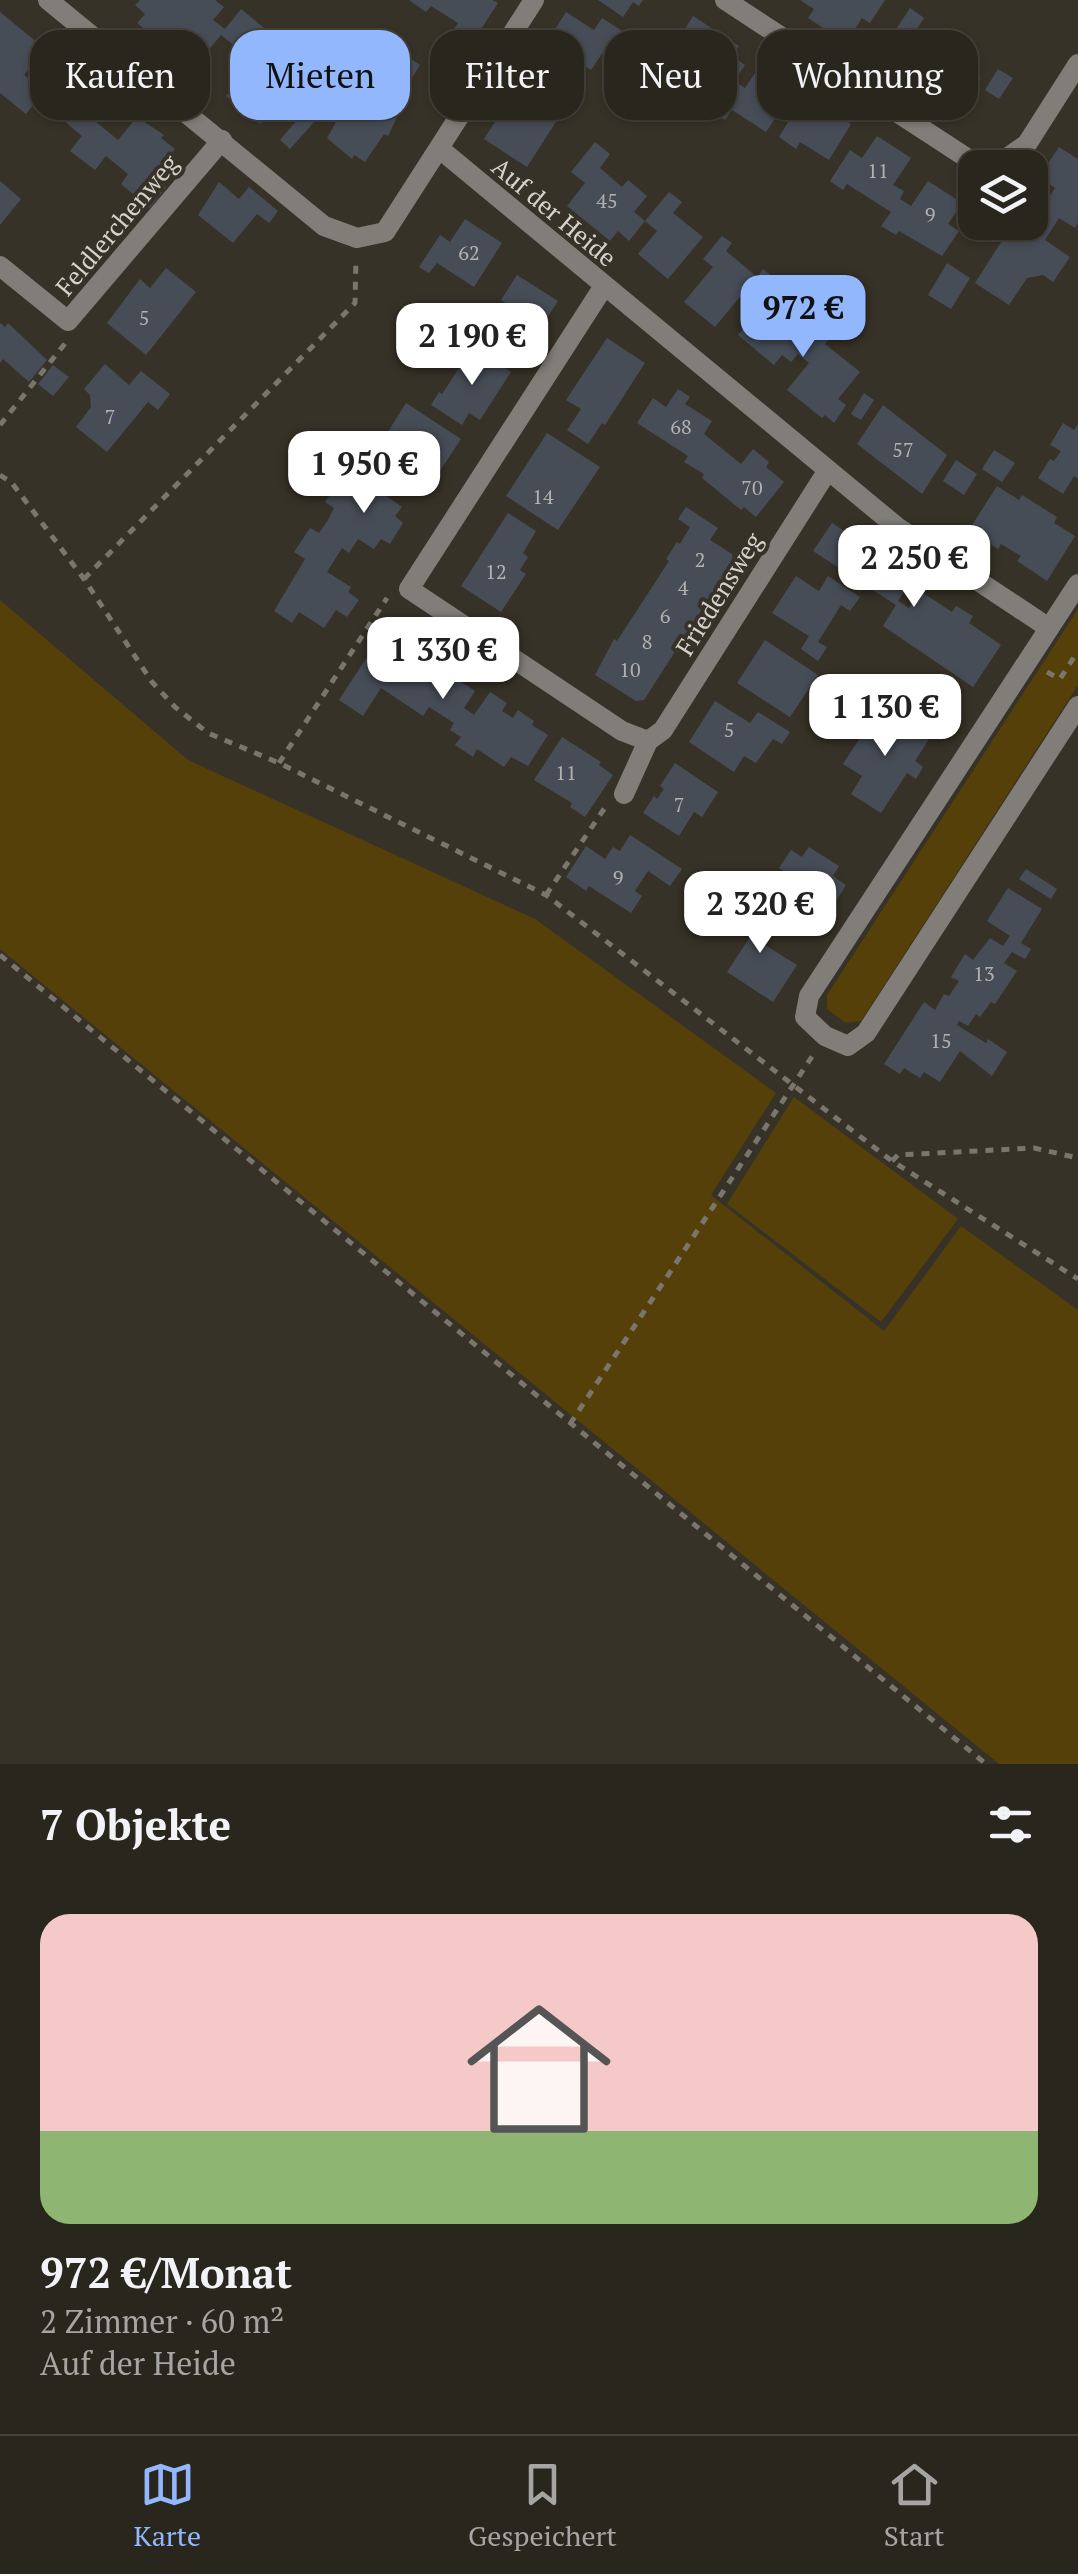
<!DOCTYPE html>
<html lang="de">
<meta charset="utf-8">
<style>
:root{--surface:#29261d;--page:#312e26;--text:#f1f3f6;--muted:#a5a5a4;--line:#45433b;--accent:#92b7fd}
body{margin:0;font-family:"PT Serif",serif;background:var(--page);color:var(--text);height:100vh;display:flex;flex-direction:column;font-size:38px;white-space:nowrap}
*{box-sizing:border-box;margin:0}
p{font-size:32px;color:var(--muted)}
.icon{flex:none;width:55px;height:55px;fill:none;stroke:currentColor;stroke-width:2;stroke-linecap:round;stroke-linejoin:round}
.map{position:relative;height:1764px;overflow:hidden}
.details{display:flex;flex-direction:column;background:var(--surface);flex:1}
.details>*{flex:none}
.top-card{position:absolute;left:30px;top:30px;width:1020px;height:90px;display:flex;gap:20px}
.fabs{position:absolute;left:958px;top:150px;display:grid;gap:20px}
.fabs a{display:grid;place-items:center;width:90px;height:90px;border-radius:20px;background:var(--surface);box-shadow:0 2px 8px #0004,0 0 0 2px var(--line);font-size:50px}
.price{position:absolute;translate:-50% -85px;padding:0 22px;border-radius:20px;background:#fff;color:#222;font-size:32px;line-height:65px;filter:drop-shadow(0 2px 5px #0008)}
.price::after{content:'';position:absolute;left:50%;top:60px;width:30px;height:22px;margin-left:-15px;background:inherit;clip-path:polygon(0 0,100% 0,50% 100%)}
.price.active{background:var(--accent);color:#111}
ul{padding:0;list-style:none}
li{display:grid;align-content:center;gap:20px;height:530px;padding:0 40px}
li span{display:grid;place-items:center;height:310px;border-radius:30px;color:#555}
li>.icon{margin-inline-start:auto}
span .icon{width:180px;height:180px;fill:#fffc;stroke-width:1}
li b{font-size:42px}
h2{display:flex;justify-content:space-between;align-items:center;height:120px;padding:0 40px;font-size:42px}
.tag{padding:0 35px;border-radius:30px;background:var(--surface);box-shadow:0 2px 8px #0004,0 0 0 2px var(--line);font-size:35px;line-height:90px}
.tag.active{background:var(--accent);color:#111}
.tabs{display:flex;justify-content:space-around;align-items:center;height:140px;border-top:2px solid var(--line);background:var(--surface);font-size:28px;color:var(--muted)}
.tabs a{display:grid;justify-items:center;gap:5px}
.tabs .active{color:var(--accent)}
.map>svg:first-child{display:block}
.green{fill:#56400a}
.building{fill:#474d57}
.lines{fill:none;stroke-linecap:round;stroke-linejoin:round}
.path{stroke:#7a766d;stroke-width:5;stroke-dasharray:8 8;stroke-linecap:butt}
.minor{stroke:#817e79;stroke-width:20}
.labels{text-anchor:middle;stroke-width:8;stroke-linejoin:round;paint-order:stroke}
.number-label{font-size:20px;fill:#b2b1af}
.street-label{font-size:25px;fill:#d5d2cc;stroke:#373227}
</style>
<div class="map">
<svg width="1078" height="1764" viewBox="0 0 1078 1764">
<rect width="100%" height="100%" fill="#373227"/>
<g class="green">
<polygon points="0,600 188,760 535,919 776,1093 711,1195 884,1331 961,1226 1078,1310 1078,1764 999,1764 0,949"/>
<polygon points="1078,609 1078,685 861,1021 846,1023 827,1009 827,995"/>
<polygon points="794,1097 958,1219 881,1322 727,1204"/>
</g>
<g class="building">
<polygon points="140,0 215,0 224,7 213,20 225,29 241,9 285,45 281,50 312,78 302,91 291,86 260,124 226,96 242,77 238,73 251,59 221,35 201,59 188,48 180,58 137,23 145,14 135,5"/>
<polygon points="409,0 492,0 498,3 470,46 451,34 458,23 431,6 426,12"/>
<polygon points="598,0 643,0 639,6 633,2 623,17"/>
<polygon points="800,0 885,0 870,23 862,18 846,43 808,18 814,9"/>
<polygon points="910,8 924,18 903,50 889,40"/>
<polygon points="0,12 45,49 24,75 34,83 40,75 50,84 71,58 116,95 95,121 118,140 137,117 164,135 161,138 175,149 153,177 166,187 150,208 121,184 128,174 106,156 95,170 70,151 82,136 38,99 26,114 0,93"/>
<polygon points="566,12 594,30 602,18 633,38 624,51 610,42 591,70 547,42"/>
<polygon points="693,16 739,46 732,56 745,65 734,81 745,88 763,61 798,84 766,132 732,110 725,120 714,113 731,86 718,77 707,94 688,81 692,74 666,57 657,72 643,64 664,32 678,40"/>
<polygon points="389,44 420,65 400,97 405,100 388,136 384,134 365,162 354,155 352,159 327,138 364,73 368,76"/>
<polygon points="934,48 981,78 957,115 924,93 926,89 913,81"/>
<polygon points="998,69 1013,78 999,99 985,90"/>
<polygon points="553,71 585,91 575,107 568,103 527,167 484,139 526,73 543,84"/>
<polygon points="799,104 817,116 824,105 851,124 829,160 800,142 796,149 779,137"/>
<polygon points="304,112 315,121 290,149 280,140"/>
<polygon points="877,136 911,158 893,185 904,191 900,199 911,206 928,181 962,203 948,224 959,231 942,256 899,231 896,235 881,226 891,212 847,184 843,190 830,181 850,150 862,158"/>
<polygon points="595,142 610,154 600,168 622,187 628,180 647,196 634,212 645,221 629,241 618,231 610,241 567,206 585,183 571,172"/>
<polygon points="1059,147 1078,159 1078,223 1075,228 1059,218 1045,240 1070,257 1053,282 1043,275 1027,278 1009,305 975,283 1014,222 1022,226 1030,222 1030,214 1037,203 1043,207 1055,188 1039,177"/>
<polygon points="0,181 21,199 0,225"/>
<polygon points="219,182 239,199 249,187 278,211 269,223 257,214 233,243 198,215"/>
<polygon points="669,192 682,202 673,213 703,237 668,279 638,254 657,231 645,221"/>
<polygon points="465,219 502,243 474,287 437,263 429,273 419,267 440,235 450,242"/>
<polygon points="722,236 732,243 726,251 757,277 763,269 774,278 754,301 744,292 715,327 684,302 713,267 703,259"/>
<polygon points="947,263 970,278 951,309 928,295"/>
<polygon points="166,268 196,292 146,355 107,323 140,279 150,288"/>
<polygon points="517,275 558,301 526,350 515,344 508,354 476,334 483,323 497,332 513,308 501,300"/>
<polygon points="767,301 812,338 822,325 833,334 825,344 860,372 838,399 846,405 834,423 825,415 822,418 787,390 809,363 798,354 791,362 782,355 774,365 738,335"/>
<polygon points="0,323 5,327 8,323 47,360 29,382 3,359 0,363"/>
<polygon points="607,338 645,363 605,425 602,423 588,444 567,430 581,409 566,400"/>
<polygon points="473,347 511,372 480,420 469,413 462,425 431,405 439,392 442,394"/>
<polygon points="105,364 129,385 141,371 170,394 158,410 148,402 107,452 76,427 91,407 90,395 84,389"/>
<polygon points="53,365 69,377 53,396 38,384"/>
<polygon points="678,389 690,397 685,404 712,421 704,434 741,464 753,449 769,462 766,467 784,482 756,517 744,507 741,510 702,478 704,474 684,462 688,456 637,423 653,398 666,407"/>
<polygon points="864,393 874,400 861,420 851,414"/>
<polygon points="406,403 461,439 428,489 421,484 414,494 387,477 379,491 402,507 395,516 403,523 390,544 381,539 374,549 358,539 349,553 342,548 327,572 351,587 348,592 359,600 347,617 336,610 324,628 299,612 292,623 274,611 305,559 294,552 310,528 319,533 328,520 334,508 325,502 340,481 348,487 364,462 383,474 400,448 384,438"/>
<polygon points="883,405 947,455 922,494 857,444"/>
<polygon points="1063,423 1074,430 1078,424 1078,479 1074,476 1063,494 1038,478 1050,459 1054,461 1061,451 1050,445"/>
<polygon points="547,433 600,467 558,530 506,496"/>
<polygon points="994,450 1015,463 1002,482 982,469"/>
<polygon points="956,460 977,474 964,495 943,481"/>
<polygon points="997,486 1019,500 1022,495 1057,517 1054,523 1075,536 1047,581 1017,561 1021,556 1001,544 998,549 969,530"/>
<polygon points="686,507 718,528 710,540 732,554 733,561 644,700 636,701 595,675 614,639 617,641 669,561 666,559 677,542 680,544 690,527 678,519"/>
<polygon points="508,513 536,531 523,553 528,557 520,570 526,574 501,612 461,586"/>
<polygon points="832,523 893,563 885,575 906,589 898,601 909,608 920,591 952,612 956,606 973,616 969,623 1001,645 973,687 883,626 896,605 813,551"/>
<polygon points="796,576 819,591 828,576 860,597 850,611 841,605 818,642 827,647 818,661 801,649 809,636 772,613"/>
<polygon points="384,631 475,691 464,708 474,715 490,692 507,703 502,711 513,718 518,710 534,721 532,725 548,735 528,766 511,757 504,767 477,749 473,757 455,745 461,737 450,730 454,723 429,707 423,716 381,688 363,716 339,700"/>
<polygon points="765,640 818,675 790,717 737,683"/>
<polygon points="935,682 957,696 936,728 904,707 911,697 922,704"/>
<polygon points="715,701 750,723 758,712 790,732 782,744 773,739 756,763 744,756 734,772 689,742"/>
<polygon points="880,707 929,739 915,761 923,767 916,779 907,773 881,813 851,794 862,776 843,764"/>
<polygon points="562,737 601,762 599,765 613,775 585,817 570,807 572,803 534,780"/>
<polygon points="675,763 718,792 702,817 694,812 679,836 643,813 654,796 657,799 664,789 660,786"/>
<polygon points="630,835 682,869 670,886 648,871 635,891 642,896 631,913 589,886 586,891 566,877 586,846 605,859 613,847 620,851"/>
<polygon points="809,847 839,866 833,876 846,885 817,932 776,906 794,878 779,868 791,850 802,857"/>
<polygon points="1026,869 1057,889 1051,899 1019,879"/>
<polygon points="1008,888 1042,909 1021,943 1031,949 1025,959 1012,952 1004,963 1017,971 995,1004 991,1002 980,1017 976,1014 968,1026 959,1021 957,1025 986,1043 988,1039 1007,1052 992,1076 960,1051 940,1082 924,1072 920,1078 904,1068 900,1074 884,1064 924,1002 935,1010 944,994 949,996 959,981 951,977 965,954 973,960 990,938 1003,946 1010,936 987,921"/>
<polygon points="747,903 779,924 765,945 797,965 773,1002 727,972 750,937 732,925"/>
</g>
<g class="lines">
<g class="path">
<polyline points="0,425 67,341"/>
<polyline points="0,475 12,483 84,579 152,682 175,707 208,733 279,763 546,895 892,1161 1078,1279"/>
<polyline points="84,579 355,303 356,258"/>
<polyline points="1047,672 1060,679 1078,651"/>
<polyline points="279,763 387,598"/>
<polyline points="546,895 606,806"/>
<polyline points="0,955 986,1764"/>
<polyline points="892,1161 898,1155 1034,1148 1078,1158"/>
<polyline points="570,1424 813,1055"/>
</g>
<g class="minor">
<polyline points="48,0 324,226 357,238 385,232 534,0"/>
<polyline points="725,0 970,160 997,165 1027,144 1078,64"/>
<polyline points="440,149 897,527 1049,628"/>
<polyline points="0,266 68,321 222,140"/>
<polyline points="604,286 409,589 622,731 648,741 663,730 828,470"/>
<polyline points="1078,584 809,996 805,1017 825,1036 848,1046 866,1033 1078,706"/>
<polyline points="624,794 648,741"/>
</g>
</g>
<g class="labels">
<g class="number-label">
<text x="878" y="178">11</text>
<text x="607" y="208">45</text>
<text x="930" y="222">9</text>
<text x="469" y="260">62</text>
<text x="144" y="325">5</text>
<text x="110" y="424">7</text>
<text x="681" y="434">68</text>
<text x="903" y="457">57</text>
<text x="752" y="495">70</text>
<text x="543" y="504">14</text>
<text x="700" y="567">2</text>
<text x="496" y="579">12</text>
<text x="683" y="595">4</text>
<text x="665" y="623">6</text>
<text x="647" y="649">8</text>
<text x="630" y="677">10</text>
<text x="729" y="737">5</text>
<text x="566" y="780">11</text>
<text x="679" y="812">7</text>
<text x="618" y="885">9</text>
<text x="984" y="981">13</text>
<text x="941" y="1048">15</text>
</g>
<g class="street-label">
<text transform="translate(554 212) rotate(40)" y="9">Auf der Heide</text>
<text transform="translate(117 225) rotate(-50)" y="9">Feldlerchenweg</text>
<text transform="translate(719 594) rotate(-58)" y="9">Friedensweg</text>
</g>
</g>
</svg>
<div class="fabs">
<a><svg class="icon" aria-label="layers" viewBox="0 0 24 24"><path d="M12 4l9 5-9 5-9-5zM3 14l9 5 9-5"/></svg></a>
</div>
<b class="price active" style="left:803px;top:360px">972 €</b>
<b class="price" style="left:472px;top:388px">2 190 €</b>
<b class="price" style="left:364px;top:516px">1 950 €</b>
<b class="price" style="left:914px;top:610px">2 250 €</b>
<b class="price" style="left:443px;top:702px">1 330 €</b>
<b class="price" style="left:885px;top:759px">1 130 €</b>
<b class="price" style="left:760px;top:956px">2 320 €</b>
<div class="top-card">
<a class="tag">Kaufen</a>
<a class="tag active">Mieten</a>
<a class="tag">Filter</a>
<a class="tag">Neu</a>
<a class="tag">Wohnung</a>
</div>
</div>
<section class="details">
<h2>7 Objekte<svg class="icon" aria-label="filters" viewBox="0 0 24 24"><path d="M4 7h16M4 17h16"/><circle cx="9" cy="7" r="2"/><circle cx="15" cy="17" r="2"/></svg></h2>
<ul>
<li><span style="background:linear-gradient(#f6c9c9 70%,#8fb573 0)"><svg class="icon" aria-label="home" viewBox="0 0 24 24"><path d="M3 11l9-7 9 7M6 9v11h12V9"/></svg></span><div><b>972 €/Monat</b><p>2 Zimmer · 60 m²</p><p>Auf der Heide</p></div></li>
</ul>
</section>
<nav class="tabs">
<a class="active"><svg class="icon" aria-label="map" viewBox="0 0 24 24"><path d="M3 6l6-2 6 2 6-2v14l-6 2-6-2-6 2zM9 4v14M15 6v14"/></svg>Karte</a>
<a><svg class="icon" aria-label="saved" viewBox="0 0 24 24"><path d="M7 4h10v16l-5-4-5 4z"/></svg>Gespeichert</a>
<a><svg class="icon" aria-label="home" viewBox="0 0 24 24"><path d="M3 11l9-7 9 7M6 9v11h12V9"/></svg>Start</a>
</nav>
